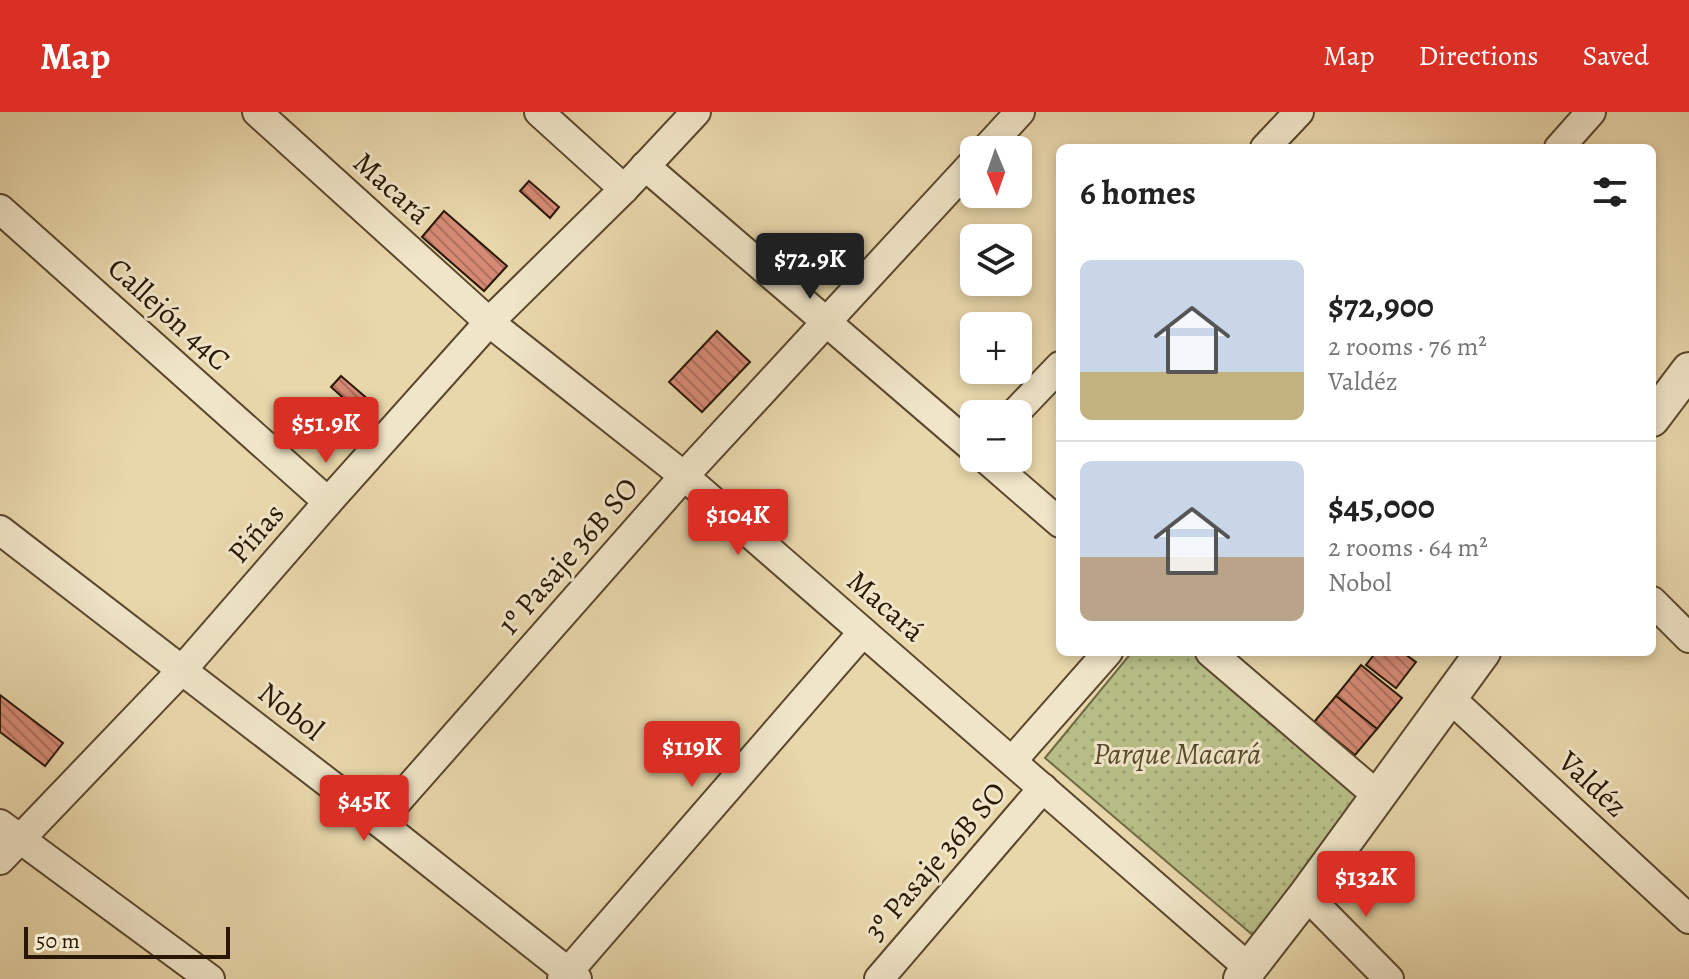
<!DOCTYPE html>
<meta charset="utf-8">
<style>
:root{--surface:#fff;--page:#f2f2f2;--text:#222;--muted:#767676;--line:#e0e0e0;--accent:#d93025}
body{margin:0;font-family:Alegreya,serif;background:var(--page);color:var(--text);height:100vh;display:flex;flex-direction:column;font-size:30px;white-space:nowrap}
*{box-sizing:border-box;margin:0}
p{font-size:26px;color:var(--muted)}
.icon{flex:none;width:44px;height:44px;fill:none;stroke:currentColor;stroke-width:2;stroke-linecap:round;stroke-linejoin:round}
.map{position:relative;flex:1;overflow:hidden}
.drawer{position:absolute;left:1056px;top:32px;width:600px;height:512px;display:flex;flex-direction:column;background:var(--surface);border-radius:12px;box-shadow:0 4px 12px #0003}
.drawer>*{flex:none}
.needle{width:52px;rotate:178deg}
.buttons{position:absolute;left:960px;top:24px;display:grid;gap:16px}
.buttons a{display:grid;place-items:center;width:72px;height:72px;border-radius:12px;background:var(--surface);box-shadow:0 4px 12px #0003;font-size:40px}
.scale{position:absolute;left:24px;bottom:20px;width:206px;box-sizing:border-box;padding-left:8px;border:4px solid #2a1703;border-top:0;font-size:22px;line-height:28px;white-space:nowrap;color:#2a1703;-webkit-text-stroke:6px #f0e5c8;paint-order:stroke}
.price{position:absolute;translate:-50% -68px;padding:0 18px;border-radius:8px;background:var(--accent);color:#fff;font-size:26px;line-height:52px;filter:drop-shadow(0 2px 4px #0008)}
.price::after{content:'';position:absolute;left:50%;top:48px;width:24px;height:18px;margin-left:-12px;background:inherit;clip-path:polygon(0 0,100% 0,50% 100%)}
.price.active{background:#222;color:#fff}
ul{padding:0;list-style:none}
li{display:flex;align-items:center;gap:24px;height:200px;padding:0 24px}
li+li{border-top:2px solid var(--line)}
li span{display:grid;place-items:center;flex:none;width:224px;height:160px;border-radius:12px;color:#555}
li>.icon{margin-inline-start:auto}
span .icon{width:96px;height:96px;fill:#fffc;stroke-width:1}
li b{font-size:34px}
h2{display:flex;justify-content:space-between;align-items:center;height:96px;padding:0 24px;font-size:34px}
header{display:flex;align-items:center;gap:48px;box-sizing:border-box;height:112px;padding:0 40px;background:var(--accent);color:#fff}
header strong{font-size:38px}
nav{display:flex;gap:44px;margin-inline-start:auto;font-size:28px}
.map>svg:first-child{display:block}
.green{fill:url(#green-dots);stroke:#716a45;stroke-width:2}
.building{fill:url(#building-back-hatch);stroke:#2a1703;stroke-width:2}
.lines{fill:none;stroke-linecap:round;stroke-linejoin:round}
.minor-casing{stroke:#5a472d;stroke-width:32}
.tertiary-casing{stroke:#5a472d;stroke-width:38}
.minor{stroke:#f0e5c8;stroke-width:28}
.tertiary{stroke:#f0e5c8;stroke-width:34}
.labels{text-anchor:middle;stroke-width:6;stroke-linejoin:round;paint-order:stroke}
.street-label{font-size:30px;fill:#2a1703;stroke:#f0e5c8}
.park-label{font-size:30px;font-style:italic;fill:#55492b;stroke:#f0e5c8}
</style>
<header>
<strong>Map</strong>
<nav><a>Map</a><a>Directions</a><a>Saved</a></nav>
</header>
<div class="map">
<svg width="1689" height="867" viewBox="0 0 1689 867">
<defs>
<pattern id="green-dots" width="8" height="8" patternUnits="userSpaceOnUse" patternTransform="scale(2)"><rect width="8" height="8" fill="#b8be87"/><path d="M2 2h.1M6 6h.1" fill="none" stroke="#9ea373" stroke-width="1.8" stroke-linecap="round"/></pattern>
<pattern id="building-back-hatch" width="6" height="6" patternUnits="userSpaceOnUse" patternTransform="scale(2)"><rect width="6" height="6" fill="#d68a75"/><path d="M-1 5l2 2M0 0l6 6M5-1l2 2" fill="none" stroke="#ae705e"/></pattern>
</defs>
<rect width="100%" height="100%" fill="#e8d7ab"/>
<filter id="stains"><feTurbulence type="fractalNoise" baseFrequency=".0025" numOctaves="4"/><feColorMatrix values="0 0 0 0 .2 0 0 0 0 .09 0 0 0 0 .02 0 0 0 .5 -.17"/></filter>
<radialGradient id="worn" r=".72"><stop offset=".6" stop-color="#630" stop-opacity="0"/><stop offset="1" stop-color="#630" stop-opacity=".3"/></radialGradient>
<polygon class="green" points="1132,540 1195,540 1360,684 1255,825 1045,646"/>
<g class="building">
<polygon points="529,69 559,95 550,106 520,79"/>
<polygon points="444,99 507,154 484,179 422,125"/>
<polygon points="717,219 750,250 702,300 669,270"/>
<polygon points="341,264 369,288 359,300 331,275"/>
<polygon points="1376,540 1402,540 1416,550 1396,576 1366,553"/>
<polygon points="1361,553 1402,586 1377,617 1336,584"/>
<polygon points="0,583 63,631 45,654 0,620"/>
<polygon points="1336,584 1377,617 1355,643 1314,610"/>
</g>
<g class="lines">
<g class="minor-casing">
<g id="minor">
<polyline points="257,0 489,210 684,364 1249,856"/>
<polyline points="539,0 624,77"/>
<polyline points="1265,36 1299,0"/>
<polyline points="1559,36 1591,0"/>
<polyline points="985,38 1020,0"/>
<polyline points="645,54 974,337"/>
<polyline points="0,97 328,390"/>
<polyline points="1014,302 1060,254"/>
<polyline points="985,346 1060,411"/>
<polyline points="0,418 379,710 577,867"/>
<polyline points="1652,489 1689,526"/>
<polyline points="1210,540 1378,684"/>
<polyline points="1450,586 1689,807"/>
<polyline points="1012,649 1108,540"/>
<polyline points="379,710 684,364 974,50"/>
<polyline points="0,712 210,867"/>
<polyline points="0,748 182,558 328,390 489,210 624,77 696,0"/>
<polyline points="1306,783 1389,867"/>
<polyline points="562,867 863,520"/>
<polyline points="879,867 1043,676"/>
</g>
</g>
<g class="tertiary-casing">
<g id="tertiary">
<polyline points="1652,307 1689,258"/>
<polyline points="1241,867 1306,783 1483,540"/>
</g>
</g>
<use href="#minor" class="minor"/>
<use href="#tertiary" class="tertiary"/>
</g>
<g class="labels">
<g class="street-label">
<text transform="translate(392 76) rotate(42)" y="10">Macará</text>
<text transform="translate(169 202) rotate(42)" y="10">Callejón 44C</text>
<text transform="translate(256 421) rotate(-49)" y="10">Piñas</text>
<text transform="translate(568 444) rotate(-49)" y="10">1º Pasaje 36B SO</text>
<text transform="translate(886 494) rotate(41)" y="10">Macará</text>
<text transform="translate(291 599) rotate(38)" y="10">Nobol</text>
<text transform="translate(1593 672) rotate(43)" y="10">Valdéz</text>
<text transform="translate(935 749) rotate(-49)" y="10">3º Pasaje 36B SO</text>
</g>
<g class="park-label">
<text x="1177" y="652">Parque Macará</text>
</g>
</g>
<rect width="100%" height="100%" filter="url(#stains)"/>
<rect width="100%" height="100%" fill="url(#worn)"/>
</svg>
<div class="buttons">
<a><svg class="needle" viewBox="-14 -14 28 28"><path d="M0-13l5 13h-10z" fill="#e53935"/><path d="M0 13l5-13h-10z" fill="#767676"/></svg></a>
<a><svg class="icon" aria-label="layers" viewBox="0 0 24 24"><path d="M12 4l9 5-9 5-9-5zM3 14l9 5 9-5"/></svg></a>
<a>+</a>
<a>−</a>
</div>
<div class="scale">50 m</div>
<b class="price active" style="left:810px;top:189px">$72.9K</b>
<b class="price" style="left:326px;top:353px">$51.9K</b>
<b class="price" style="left:738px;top:445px">$104K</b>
<b class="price" style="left:692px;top:677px">$119K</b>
<b class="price" style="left:364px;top:731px">$45K</b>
<b class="price" style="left:1366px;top:807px">$132K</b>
<section class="drawer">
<h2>6 homes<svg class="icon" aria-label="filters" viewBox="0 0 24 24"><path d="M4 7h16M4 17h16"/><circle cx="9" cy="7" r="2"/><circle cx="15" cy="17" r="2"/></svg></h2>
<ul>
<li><span style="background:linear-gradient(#c9d6e8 70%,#c2b280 0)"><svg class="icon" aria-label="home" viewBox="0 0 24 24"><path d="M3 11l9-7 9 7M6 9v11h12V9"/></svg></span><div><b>$72,900</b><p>2 rooms · 76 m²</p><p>Valdéz</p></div></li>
<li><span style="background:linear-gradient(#c9d6e8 60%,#b9a48a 0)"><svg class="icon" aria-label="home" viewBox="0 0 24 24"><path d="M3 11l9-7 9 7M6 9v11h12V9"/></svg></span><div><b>$45,000</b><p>2 rooms · 64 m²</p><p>Nobol</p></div></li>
</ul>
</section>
</div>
